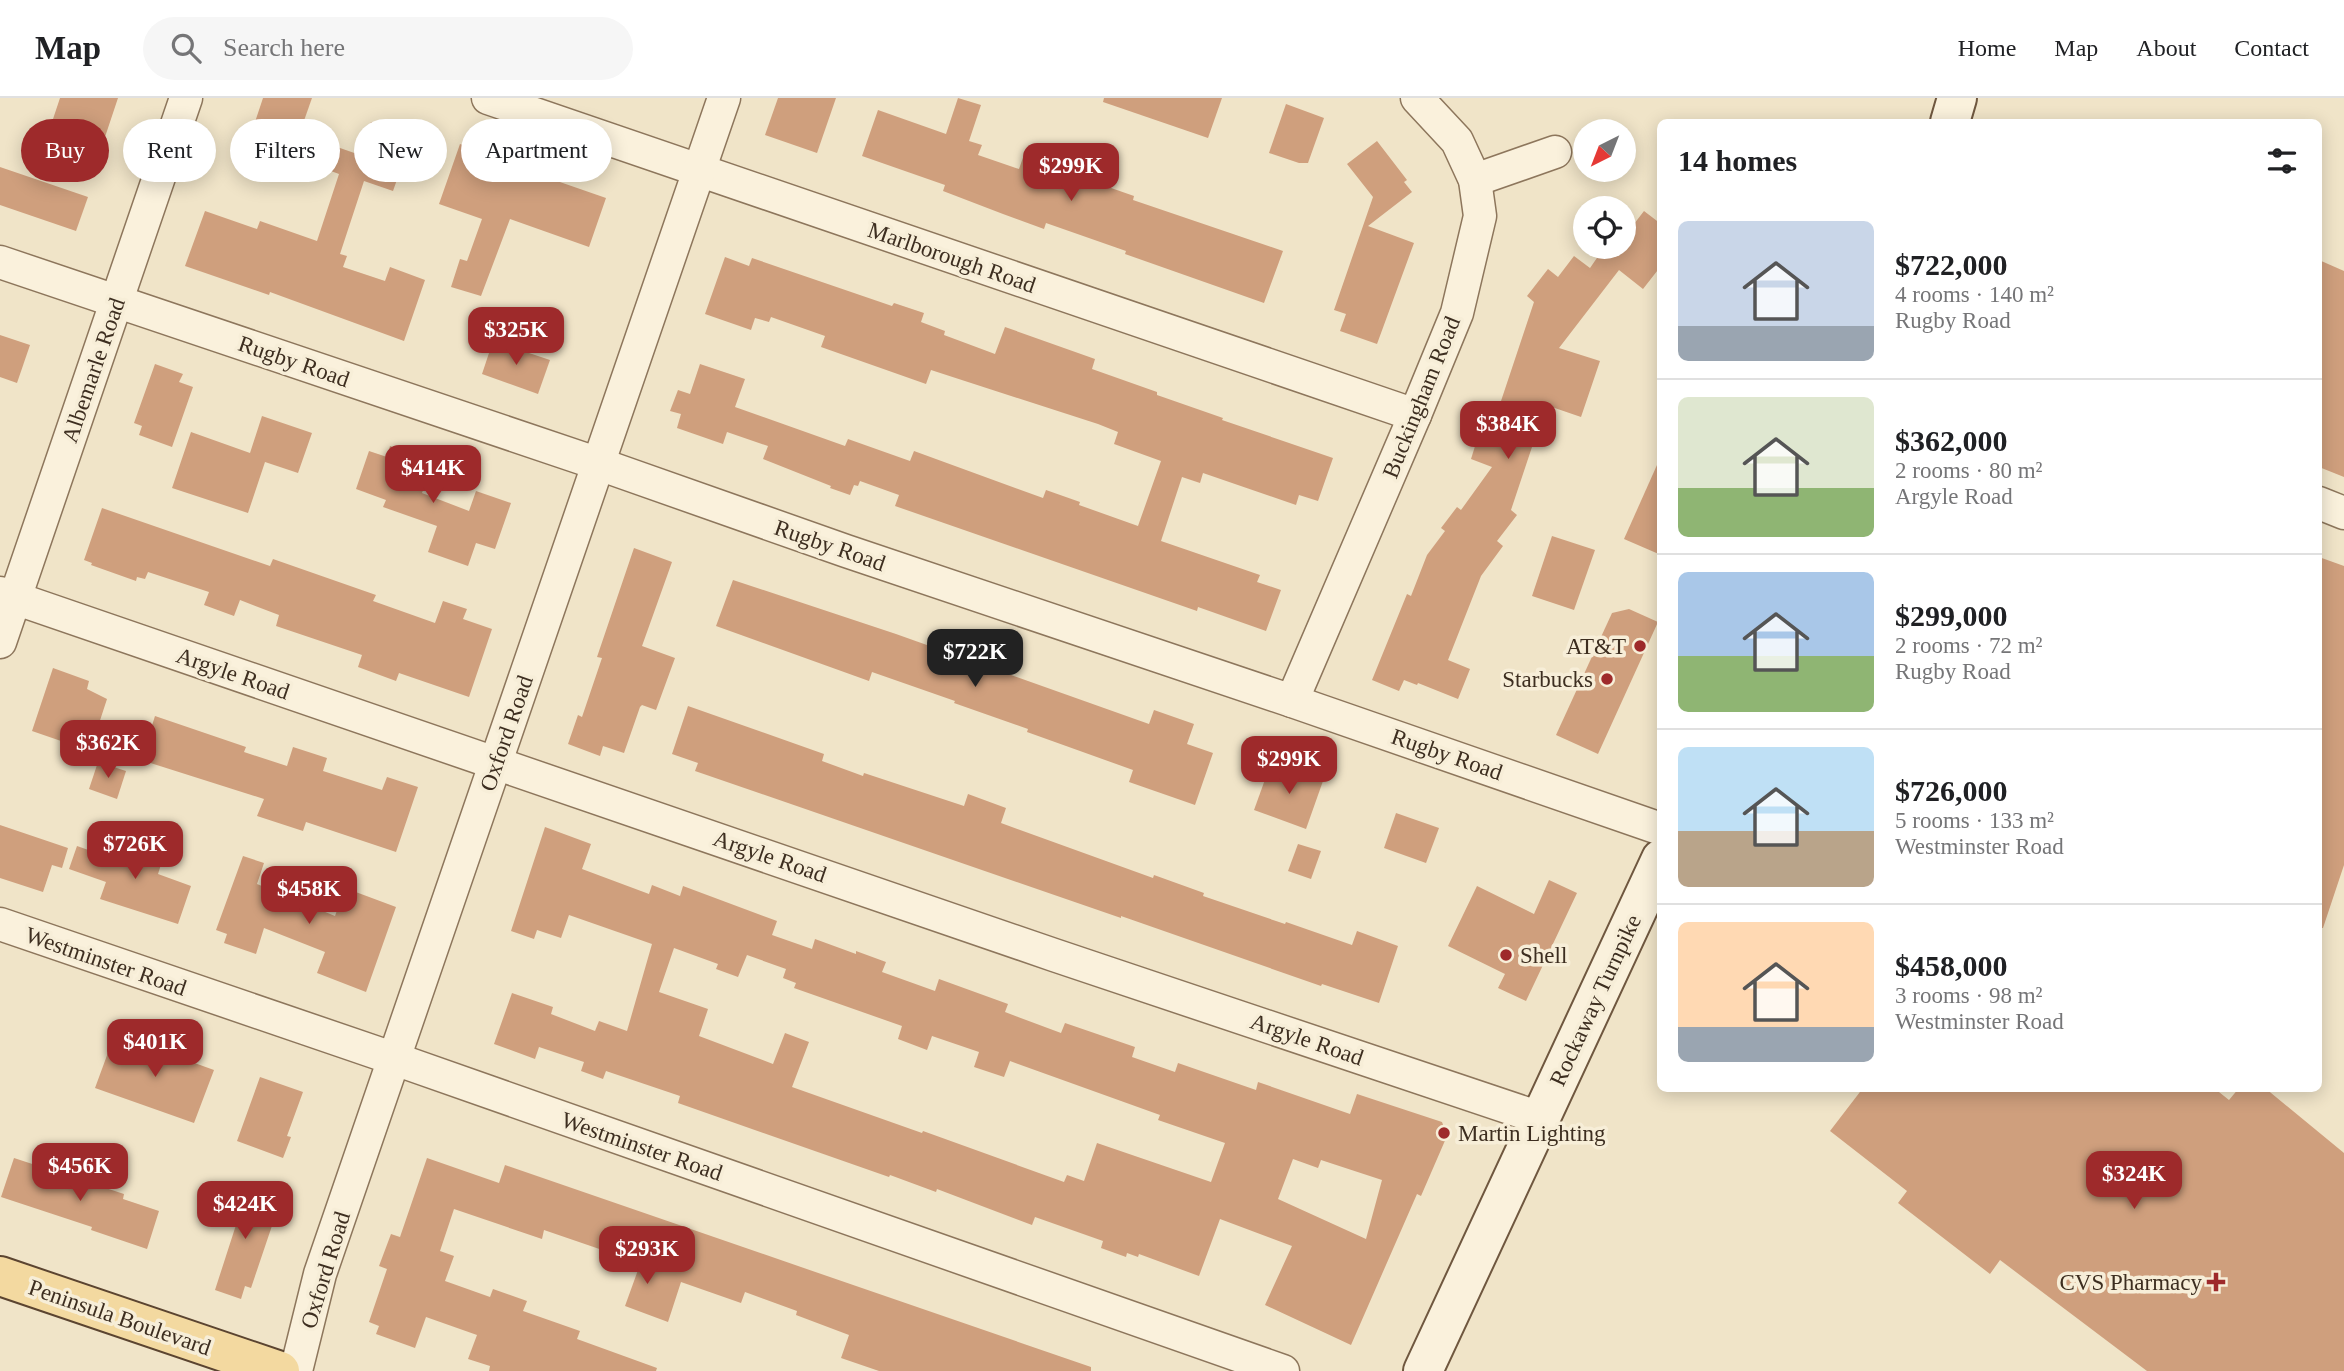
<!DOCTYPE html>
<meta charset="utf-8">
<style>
:root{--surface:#fff;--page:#f6f6f6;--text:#202124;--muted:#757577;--line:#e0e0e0;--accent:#9e2a2b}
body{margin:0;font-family:Georgia,serif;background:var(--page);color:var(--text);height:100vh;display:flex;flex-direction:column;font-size:26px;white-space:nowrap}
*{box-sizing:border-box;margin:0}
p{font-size:23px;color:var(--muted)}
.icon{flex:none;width:38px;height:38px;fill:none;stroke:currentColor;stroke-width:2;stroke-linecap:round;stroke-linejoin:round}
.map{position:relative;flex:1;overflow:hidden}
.side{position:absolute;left:1657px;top:21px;width:665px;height:973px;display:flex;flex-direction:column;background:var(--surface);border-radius:10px;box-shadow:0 4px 18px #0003}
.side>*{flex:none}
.top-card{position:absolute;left:21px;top:21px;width:665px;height:63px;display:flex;gap:14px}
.needle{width:46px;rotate:222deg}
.fabs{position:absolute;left:1573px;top:21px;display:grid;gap:14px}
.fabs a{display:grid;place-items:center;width:63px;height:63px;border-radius:50%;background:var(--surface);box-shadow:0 4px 18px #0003;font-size:35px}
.price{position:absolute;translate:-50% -60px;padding:0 16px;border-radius:14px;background:var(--accent);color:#fff;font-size:23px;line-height:46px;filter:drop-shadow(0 2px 4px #0008)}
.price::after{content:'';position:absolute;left:50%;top:42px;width:21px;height:16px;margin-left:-10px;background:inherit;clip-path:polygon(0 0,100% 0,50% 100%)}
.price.current{background:#222;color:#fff}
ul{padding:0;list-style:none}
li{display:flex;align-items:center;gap:21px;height:175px;padding:0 21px}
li+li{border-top:2px solid var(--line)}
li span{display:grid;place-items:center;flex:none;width:196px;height:140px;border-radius:10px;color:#555}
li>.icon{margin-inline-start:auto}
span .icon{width:84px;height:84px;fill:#fffc;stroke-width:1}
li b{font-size:30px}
h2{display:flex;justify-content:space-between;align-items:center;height:84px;padding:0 21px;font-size:30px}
.pill{padding:0 24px;border-radius:32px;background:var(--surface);box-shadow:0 4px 18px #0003;font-size:24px;line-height:63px}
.pill.current{background:var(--accent);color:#fff}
header{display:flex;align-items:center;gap:42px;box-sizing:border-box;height:98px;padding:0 35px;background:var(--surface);border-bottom:2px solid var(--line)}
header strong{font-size:33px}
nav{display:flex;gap:38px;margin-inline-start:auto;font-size:24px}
.search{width:490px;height:63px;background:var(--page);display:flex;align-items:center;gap:18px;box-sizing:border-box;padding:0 24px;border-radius:38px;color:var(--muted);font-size:26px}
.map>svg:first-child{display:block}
.building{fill:#cf9f7d;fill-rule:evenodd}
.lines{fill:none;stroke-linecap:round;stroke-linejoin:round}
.minor-casing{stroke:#8d765c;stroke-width:35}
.secondary-casing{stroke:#6f573f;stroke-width:42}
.primary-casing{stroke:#5b4430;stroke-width:42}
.minor{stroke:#faf1dc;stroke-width:32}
.secondary{stroke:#faf1dc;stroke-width:38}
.primary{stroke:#f3d9a0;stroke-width:38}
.poi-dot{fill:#9e2a2b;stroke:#f7eed8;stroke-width:2.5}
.labels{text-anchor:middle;stroke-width:7;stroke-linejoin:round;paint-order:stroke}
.street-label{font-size:23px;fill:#3d2e20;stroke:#f7eed8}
.poi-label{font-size:23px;fill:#3d2e20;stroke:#f7eed8;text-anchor:end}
</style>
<header>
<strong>Map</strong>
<div class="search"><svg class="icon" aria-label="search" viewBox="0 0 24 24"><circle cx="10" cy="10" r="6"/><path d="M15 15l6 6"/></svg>Search here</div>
<nav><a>Home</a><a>Map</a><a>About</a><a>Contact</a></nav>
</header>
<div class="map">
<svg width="2344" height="1273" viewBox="0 0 2344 1273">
<rect width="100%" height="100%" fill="#f0e4c8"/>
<g class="building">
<polygon points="60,0 118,0 99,57 47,39"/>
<polygon points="263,0 312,0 294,51 251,36"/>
<polygon points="778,0 836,0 817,55 765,37"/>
<polygon points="958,0 981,7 969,43 982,47 978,57 1019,71 1026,51 1067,66 1065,72 1071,76 1134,98 1133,102 1283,153 1264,205 1125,156 1126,153 1046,125 1044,131 1003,116 943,93 945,87 862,58 878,12 946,36"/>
<polygon points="1104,0 1222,0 1208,40 1103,4"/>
<polygon points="1286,6 1324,20 1308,65 1299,65 1269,55"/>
<polygon points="371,24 412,39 393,93 364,83 340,156 347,158 343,169 385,183 390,169 425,182 404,243 270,194 269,197 185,168 205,113 257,131 260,123 317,143 339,76 312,66 320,43 360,57"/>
<polygon points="1377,43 1407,82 1404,84 1412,94 1368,128 1414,145 1377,246 1340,233 1346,216 1334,212 1373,99 1347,66"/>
<polygon points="460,46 495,58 494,61 606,100 589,149 510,121 481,198 451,189 460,161 467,163 482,121 439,106"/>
<polygon points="0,69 88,99 76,133 0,107"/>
<polygon points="1644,113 1661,126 1661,168 1643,191 1619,172 1559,250 1600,263 1581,319 1546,307 1511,412 1517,417 1497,443 1503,448 1481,478 1448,562 1470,571 1458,601 1418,585 1417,587 1404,582 1399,593 1372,582 1407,496 1411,498 1427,457 1445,433 1441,430 1457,409 1461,412 1492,369 1471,361 1481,329 1491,333 1534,204 1527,198 1548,171 1558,179 1574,158 1590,170 1599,157 1588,149 1624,149 1624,139"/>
<polygon points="725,159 749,168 752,160 892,208 894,205 924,215 921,224 945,233 944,237 995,256 1005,229 1095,261 1092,271 1157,294 1157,297 1223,320 1222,322 1333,360 1318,403 1299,397 1296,407 1203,375 1200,385 1182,379 1161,443 1260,477 1257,484 1281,492 1266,533 1198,509 1197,513 895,408 899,397 860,383 858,388 854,387 850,397 830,390 831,388 763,361 768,348 727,334 723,346 677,330 681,316 670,313 678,292 690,296 700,266 745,281 735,309 845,348 848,341 910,363 914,353 1043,400 1046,392 1080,404 1079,407 1138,428 1161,363 1114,346 1118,334 1098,326 931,272 926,286 821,249 825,238 771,219 769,224 755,220 751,232 705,216"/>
<polygon points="2319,162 2344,173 2344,379 2319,369"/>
<polygon points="0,237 30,247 17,285 0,279"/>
<polygon points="493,243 550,262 538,296 482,276"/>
<polygon points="155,266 183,276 179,284 193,289 172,349 139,337 142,328 134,325"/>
<polygon points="262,318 312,335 298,375 265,364 248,415 172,390 191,334 250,355"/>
<polygon points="390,348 433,363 422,395 469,413 476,393 511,405 495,451 476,445 468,468 428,454 437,428 383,409 386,402 356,391 369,353 387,359"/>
<polygon points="1661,358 1661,457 1624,441"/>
<polygon points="102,410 270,468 273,461 376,497 373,503 435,525 443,503 467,511 463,521 492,531 469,599 399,575 396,583 358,569 362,557 276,528 279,517 240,502 234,518 204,507 209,494 148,474 145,481 137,479 136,483 91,467 92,465 84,462"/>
<polygon points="1552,438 1595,452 1574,512 1532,498"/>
<polygon points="634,450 672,464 642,548 675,560 656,612 642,607 640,609 624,655 603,648 600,658 568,646 578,617 582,619 602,560 597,559"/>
<polygon points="2319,459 2344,468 2344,767 2323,830 2319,830"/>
<polygon points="733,482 896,536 1149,626 1154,612 1194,626 1187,646 1213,655 1195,707 1129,684 1133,672 1027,634 1028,631 954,605 955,603 872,574 869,583 716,528"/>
<polygon points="1629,511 1658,524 1598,656 1556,637 1612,515"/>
<polygon points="53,570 89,583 87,591 107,601 90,653 32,633"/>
<polygon points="688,608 824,656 822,663 863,678 864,675 964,708 968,696 1006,710 1001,725 1153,780 1154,777 1204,795 1203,798 1285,826 1286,824 1352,847 1357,833 1398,848 1379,905 1322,886 1321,888 1121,818 1121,820 695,673 698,665 672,656"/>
<polygon points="155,618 246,649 244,654 287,668 293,649 327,660 323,673 382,692 387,679 418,689 396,754 306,724 303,733 257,718 264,701 141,662"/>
<polygon points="98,664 126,673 117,701 89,691"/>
<polygon points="1271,665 1323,683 1306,731 1254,712"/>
<polygon points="1396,715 1439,730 1426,765 1384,750"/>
<polygon points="0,727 68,750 62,770 52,767 43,794 0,780"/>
<path d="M545 729 591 746 582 771 649 796 652 787 680 798 683 788 777 823 772 837 812 851 815 841 856 856V853L886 864 882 874 935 893 939 881 1008 906 1005 914 1061 935 1065 925 1135 949 1132 959 1175 974 1178 965 1256 992 1258 984 1350 1016 1357 996 1442 1024 1447 1038 1421 1098 1417 1096 1351 1247 1265 1207 1292 1148 1220 1121 1199 1178 1139 1156 1138 1159 1127 1155 1126 1159 1101 1150 1103 1143 1035 1119 1032 1127 937 1091 936 1094 890 1077 889 1079 678 1005 680 998 606 973 603 981 581 973 584 964 539 949 535 961 494 946 512 895 553 909 551 916 595 933 599 923 627 933 652 846 569 817 561 840 537 832 534 841 511 833ZM674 850 718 866 716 871 738 879 747 857 786 871 783 880 796 885 794 890 902 928 898 941 927 952 932 938 979 954 974 969 1004 979 1010 963 1160 1017 1158 1022 1225 1045 1211 1084 1097 1045 1084 1083 1067 1077 1064 1084 923 1033 922 1035 792 989 809 944 785 935 773 966 699 938 708 911 659 894ZM1293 1061 1318 1070 1321 1062 1382 1082 1366 1141 1278 1101Z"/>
<polygon points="120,742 164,757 158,776 191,788 178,826 100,801 106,784 69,771 77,748 114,761"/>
<polygon points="1298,746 1321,753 1311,781 1288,773"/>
<polygon points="243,758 264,765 257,786 335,818 345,790 396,809 366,894 317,875 325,854 264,830 256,856 224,845 227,836 216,832"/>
<polygon points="1549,782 1577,795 1526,903 1498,890 1505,876 1448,848 1477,788 1534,816"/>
<polygon points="125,939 169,955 170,952 190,960 189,963 214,972 194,1025 95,990 113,941 123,944"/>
<polygon points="260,979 303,994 287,1038 291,1039 283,1060 237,1043"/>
<polygon points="1863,990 2214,990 2229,1002 2239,990 2265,990 2344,1055 2344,1273 2147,1273 2000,1162 1990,1176 1898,1105 1907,1093 1830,1033"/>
<polygon points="14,1060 124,1096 123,1101 159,1113 147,1151 91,1132 92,1129 1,1099"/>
<polygon points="427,1060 499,1085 505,1067 1091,1269 1091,1273 879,1273 841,1260 849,1237 796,1217 797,1213 745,1194 741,1205 681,1184 668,1224 625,1208 638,1172 612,1162 614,1156 544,1132 542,1141 454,1111 440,1153 454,1158 445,1183 490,1199 493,1191 527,1203 523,1213 580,1233 577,1241 657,1270 656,1273 489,1273 490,1268 468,1261 477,1237 426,1219 415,1250 376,1236 379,1228 369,1224 387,1171 379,1168 391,1136 400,1139"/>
<polygon points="231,1091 279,1107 251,1190 245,1188 241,1201 215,1192 236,1127 221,1122"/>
</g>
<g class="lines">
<g class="minor-casing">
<g id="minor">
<polyline points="488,0 1415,317"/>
<polyline points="1475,82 1555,54"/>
<polyline points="0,164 599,366 846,453 1292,603 1661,731"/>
<polyline points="2319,405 2344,415"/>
<polyline points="0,495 1054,857 1540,1020"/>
<polyline points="0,544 186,0"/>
<polyline points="1292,603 1415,317 1457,215 1480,118 1475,82 1457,43 1417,0"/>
<polyline points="0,826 395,961 1283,1273"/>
<polyline points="296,1273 320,1176 724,0"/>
</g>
</g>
<g class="secondary-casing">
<g id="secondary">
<polyline points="1950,24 1957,0"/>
<polyline points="1423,1273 1661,761"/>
</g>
</g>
<g class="primary-casing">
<polyline id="primary" points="0,1178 280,1273"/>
</g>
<use href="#minor" class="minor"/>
<use href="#secondary" class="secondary"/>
<use href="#primary" class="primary"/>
</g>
<g class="poi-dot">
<circle cx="1640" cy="548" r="7"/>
<circle cx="1607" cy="581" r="7"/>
<circle cx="1506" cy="857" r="7"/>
<circle cx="1444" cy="1035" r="7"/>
<path d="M2212.5 1173.5h7v7h7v7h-7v7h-7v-7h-7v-7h7z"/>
</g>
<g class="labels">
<g class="street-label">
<text transform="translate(952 159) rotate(19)" y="8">Marlborough Road</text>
<text transform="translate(294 263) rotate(19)" y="8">Rugby Road</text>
<text transform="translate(93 272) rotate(-71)" y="8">Albemarle Road</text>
<text transform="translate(1421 299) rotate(-68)" y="8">Buckingham Road</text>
<text transform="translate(830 447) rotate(19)" y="8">Rugby Road</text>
<text transform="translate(233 575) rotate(19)" y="8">Argyle Road</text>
<text transform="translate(506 635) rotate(-71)" y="8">Oxford Road</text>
<text transform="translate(1447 656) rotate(19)" y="8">Rugby Road</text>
<text transform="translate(770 758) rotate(19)" y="8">Argyle Road</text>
<text transform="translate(106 863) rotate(19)" y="8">Westminster Road</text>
<text transform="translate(1595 902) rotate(-65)" y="8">Rockaway Turnpike</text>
<text transform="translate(1307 941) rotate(19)" y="8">Argyle Road</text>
<text transform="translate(642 1048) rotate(19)" y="8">Westminster Road</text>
<text transform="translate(325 1172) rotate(-73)" y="8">Oxford Road</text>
<text transform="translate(120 1219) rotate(19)" y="8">Peninsula Boulevard</text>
</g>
<g class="poi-label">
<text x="1626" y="556">AT&amp;T</text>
<text x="1593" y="589">Starbucks</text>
<text x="1520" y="865" text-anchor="start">Shell</text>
<text x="1458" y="1043" text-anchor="start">Martin Lighting</text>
<text x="2202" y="1192">CVS Pharmacy</text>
</g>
</g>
</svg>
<div class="fabs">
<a><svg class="needle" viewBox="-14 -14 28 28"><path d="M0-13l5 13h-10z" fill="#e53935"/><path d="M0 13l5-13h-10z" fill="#757577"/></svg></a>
<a><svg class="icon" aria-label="locate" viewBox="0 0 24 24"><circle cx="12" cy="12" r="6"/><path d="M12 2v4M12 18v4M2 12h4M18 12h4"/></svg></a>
</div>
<b class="price" style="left:1071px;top:105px">$299K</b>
<b class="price" style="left:516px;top:269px">$325K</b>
<b class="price" style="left:1508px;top:363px">$384K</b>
<b class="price" style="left:433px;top:407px">$414K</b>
<b class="price current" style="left:975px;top:591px">$722K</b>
<b class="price" style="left:108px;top:682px">$362K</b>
<b class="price" style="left:1289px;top:698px">$299K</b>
<b class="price" style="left:135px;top:783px">$726K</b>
<b class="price" style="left:309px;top:828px">$458K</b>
<b class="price" style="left:155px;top:981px">$401K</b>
<b class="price" style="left:80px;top:1105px">$456K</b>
<b class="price" style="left:2134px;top:1113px">$324K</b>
<b class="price" style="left:245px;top:1143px">$424K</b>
<b class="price" style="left:647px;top:1188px">$293K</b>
<div class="top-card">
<a class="pill current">Buy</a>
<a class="pill">Rent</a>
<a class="pill">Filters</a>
<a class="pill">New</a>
<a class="pill">Apartment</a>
</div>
<section class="side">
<h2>14 homes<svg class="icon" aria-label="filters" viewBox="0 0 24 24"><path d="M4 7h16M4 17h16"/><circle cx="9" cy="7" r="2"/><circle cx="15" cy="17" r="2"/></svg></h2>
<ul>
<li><span style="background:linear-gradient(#c9d6e8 75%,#9aa5b1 0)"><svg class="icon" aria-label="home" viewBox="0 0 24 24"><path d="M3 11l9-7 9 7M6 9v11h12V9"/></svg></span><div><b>$722,000</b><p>4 rooms · 140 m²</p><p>Rugby Road</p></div></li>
<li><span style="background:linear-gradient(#dfe7d0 65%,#8fb573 0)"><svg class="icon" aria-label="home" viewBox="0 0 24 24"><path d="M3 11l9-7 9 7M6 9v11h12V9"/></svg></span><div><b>$362,000</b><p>2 rooms · 80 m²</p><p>Argyle Road</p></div></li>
<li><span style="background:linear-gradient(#a9c7e8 60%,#8fb573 0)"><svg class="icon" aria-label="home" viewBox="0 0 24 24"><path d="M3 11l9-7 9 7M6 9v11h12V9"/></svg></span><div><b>$299,000</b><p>2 rooms · 72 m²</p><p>Rugby Road</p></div></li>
<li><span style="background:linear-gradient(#bfe0f5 60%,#b9a48a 0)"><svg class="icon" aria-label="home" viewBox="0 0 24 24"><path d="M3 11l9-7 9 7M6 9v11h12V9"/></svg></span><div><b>$726,000</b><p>5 rooms · 133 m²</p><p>Westminster Road</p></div></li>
<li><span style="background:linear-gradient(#ffd9b3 75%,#9aa5b1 0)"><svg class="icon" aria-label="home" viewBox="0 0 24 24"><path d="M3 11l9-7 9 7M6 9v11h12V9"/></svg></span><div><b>$458,000</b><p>3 rooms · 98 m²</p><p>Westminster Road</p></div></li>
</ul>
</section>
</div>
